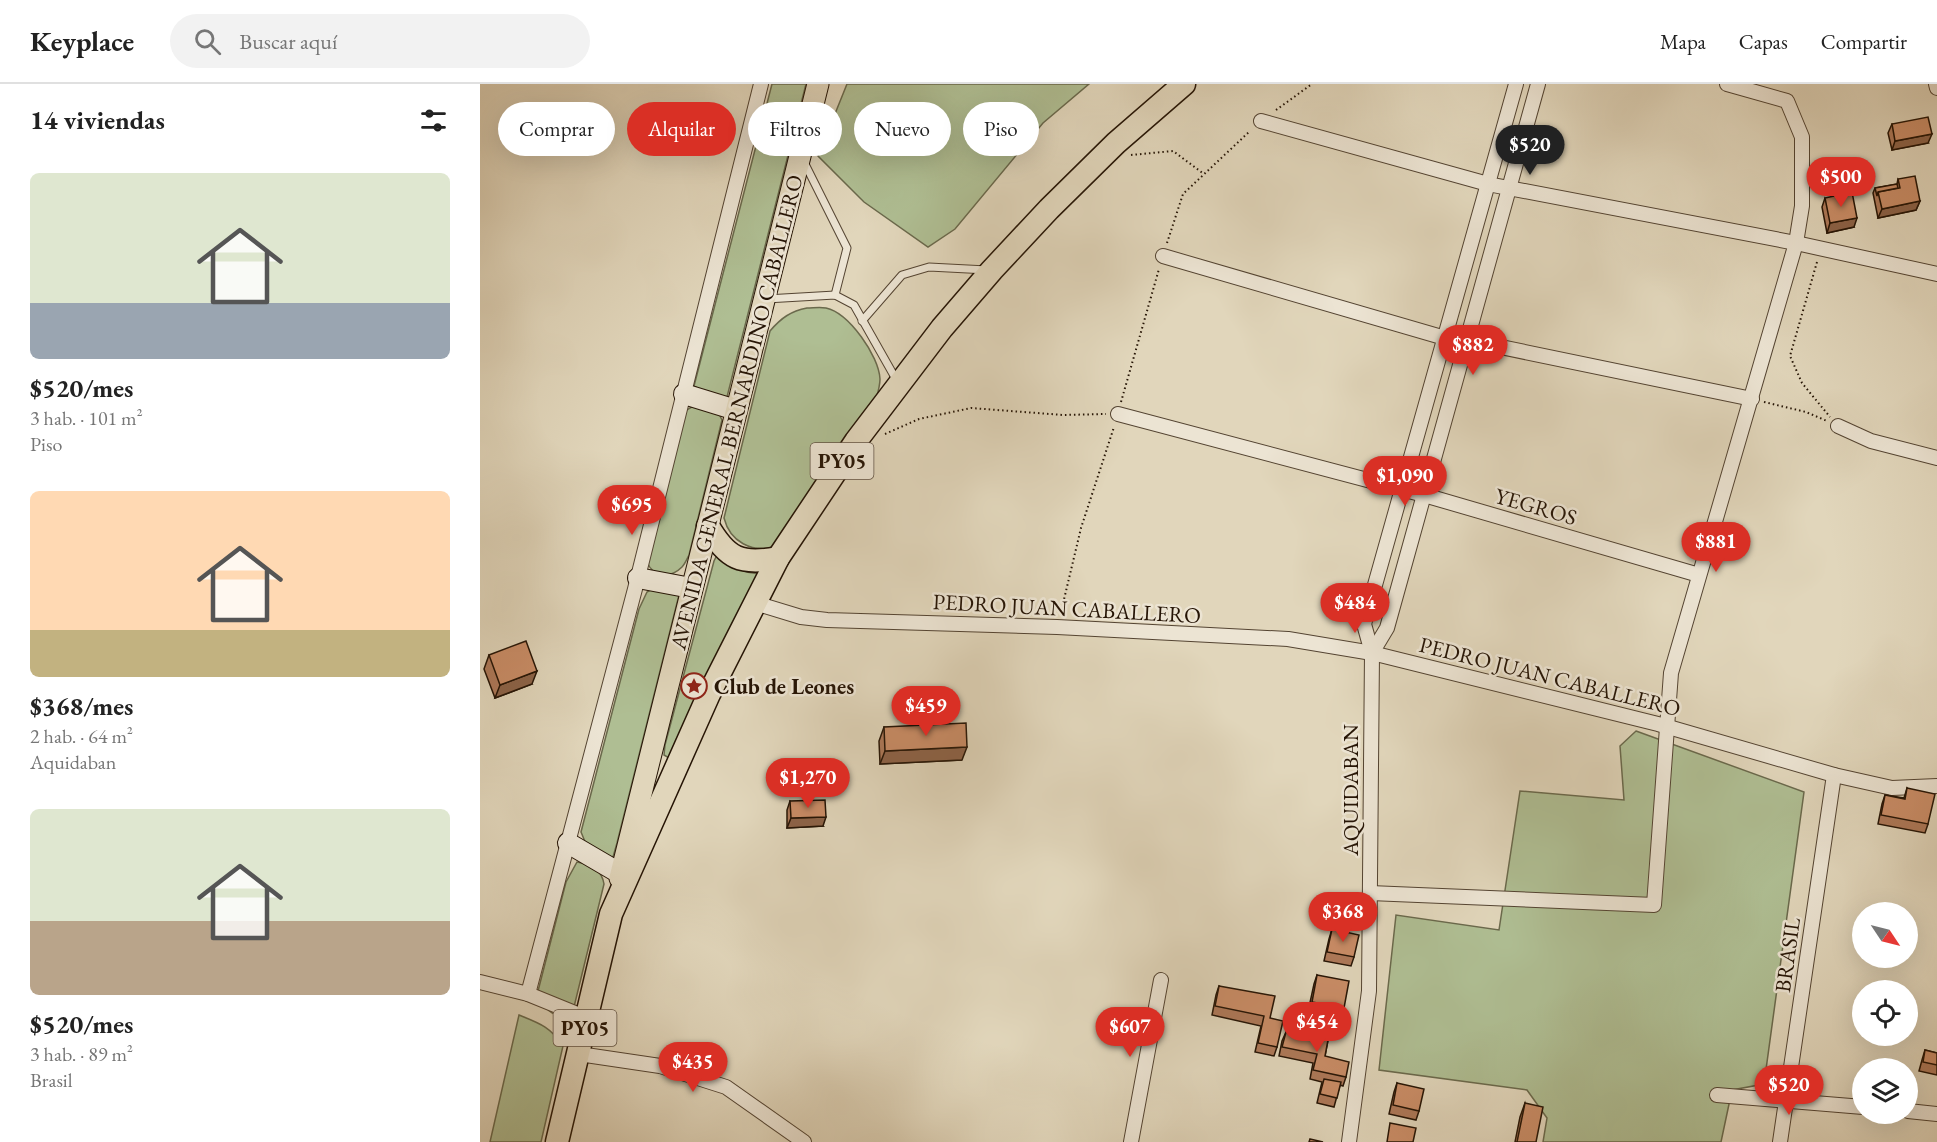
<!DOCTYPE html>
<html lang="es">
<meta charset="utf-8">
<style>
:root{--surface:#fff;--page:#f2f2f2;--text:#222;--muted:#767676;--line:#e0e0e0;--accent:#d93025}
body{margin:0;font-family:"EB Garamond",serif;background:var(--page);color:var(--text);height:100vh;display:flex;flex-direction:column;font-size:22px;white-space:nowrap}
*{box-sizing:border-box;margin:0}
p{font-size:20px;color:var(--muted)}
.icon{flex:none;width:33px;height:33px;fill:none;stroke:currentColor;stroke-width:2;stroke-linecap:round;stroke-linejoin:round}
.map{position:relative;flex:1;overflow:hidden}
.sheet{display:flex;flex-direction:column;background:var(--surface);width:480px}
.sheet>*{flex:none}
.top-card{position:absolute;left:18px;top:18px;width:570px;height:54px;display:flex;gap:12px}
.needle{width:39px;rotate:125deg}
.buttons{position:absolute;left:1372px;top:818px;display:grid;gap:12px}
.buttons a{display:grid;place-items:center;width:66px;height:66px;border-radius:50%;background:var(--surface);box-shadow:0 6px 24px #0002;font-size:30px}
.price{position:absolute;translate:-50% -51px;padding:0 14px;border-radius:21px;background:var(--accent);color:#fff;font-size:20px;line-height:39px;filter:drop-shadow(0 2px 3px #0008)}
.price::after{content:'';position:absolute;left:50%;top:36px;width:18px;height:14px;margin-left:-9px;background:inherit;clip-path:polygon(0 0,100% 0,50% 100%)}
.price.selected{background:#222;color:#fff}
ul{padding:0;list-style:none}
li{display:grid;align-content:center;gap:12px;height:318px;padding:0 30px}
li span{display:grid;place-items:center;height:186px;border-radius:9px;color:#555}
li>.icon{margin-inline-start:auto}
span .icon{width:108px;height:108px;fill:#fffc;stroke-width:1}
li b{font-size:26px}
h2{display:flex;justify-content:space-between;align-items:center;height:72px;padding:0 30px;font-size:26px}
.tag{padding:0 21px;border-radius:27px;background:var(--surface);box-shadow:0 6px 24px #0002;font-size:21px;line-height:54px}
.tag.selected{background:var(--accent);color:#fff}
header{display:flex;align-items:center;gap:36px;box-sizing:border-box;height:84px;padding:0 30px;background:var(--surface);border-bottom:2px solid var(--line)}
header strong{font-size:28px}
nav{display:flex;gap:33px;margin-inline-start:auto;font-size:21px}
.search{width:420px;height:54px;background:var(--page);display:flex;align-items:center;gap:15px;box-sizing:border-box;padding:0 21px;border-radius:33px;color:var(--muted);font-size:22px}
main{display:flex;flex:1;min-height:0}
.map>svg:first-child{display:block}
.green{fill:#afbe93;stroke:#6a694c;stroke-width:1.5}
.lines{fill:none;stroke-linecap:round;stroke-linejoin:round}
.service-casing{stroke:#544432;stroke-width:9}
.minor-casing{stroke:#544432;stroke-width:16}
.secondary-casing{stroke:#251405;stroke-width:22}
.primary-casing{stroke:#251405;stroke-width:23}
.trunk-casing{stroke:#251405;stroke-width:25}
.path{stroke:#251405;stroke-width:2;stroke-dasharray:1.5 3;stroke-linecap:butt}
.service{stroke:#ece4d3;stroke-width:7}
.minor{stroke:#ece4d3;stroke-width:14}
.secondary{stroke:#ece4d3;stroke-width:20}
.primary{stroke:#e1d6bb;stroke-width:21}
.trunk{stroke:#e1d6bb;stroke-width:22}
.wall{fill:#ae7959;stroke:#251405;stroke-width:1.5}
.shaded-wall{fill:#8d6348;stroke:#251405;stroke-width:1.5}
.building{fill:#ca8d67;stroke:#251405;stroke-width:1.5}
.labels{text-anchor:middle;stroke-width:5;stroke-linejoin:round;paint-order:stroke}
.shield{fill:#ece4d3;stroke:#615243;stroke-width:1.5}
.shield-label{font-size:21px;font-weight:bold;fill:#251405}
.street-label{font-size:22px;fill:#251405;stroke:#ece4d3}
.poi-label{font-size:22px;font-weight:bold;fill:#251405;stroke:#ece4d3;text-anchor:start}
</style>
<header>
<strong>Keyplace</strong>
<div class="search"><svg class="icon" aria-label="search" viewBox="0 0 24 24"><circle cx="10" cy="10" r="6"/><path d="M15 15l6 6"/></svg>Buscar aquí</div>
<nav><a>Mapa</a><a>Capas</a><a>Compartir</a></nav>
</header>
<main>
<section class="sheet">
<h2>14 viviendas<svg class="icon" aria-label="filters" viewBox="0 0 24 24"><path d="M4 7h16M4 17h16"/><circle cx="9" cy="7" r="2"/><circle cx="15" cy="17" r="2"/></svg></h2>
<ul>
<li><span style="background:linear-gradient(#dfe7d0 70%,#9aa5b1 0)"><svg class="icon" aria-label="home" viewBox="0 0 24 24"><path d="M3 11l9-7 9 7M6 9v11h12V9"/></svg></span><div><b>$520/mes</b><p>3 hab. · 101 m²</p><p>Piso</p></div></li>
<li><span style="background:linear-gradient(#ffd9b3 75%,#c2b280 0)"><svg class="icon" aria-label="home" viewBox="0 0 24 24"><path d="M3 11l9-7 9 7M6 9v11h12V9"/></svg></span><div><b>$368/mes</b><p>2 hab. · 64 m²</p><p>Aquidaban</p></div></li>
<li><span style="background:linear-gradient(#dfe7d0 60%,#b9a48a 0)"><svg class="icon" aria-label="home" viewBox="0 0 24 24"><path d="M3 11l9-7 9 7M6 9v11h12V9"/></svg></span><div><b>$520/mes</b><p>3 hab. · 89 m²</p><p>Brasil</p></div></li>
</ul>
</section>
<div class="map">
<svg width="1457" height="1058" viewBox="0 0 1457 1058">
<rect width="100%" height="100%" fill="#e1d6bb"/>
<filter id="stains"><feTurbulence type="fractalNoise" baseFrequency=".00333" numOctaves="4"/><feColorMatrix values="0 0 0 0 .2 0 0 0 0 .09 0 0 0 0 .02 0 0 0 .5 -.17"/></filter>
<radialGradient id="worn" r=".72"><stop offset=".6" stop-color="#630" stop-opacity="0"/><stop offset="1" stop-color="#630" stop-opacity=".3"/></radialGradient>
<g class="green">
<polygon points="292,0 326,0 247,313 226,309 214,302"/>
<polygon points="367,0 609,0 563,39 475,145 448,163 384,118 338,72"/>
<path d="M327 224C333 224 340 223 346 224 369 229 399 272 400 295 400 304 396 314 394 323L295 463C272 469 250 458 244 434L290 247C301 234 311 227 327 224Z"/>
<path d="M217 320 239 330 242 336 209 471C207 475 205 480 202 483 190 495 173 493 167 478L203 328Z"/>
<path d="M238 469C253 483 261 489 281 490L189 674 184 671 185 661 234 477Z"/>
<polygon points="174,504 199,511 137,759 133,773 126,774 106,760 101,748 159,525 167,508"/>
<polygon points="1156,647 1324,708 1284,1000 1252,1006 1241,1058 1063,1058 1067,1034 1047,1006 899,986 916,831 1019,846 1040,707 1144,716 1140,662"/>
<path d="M97 778C110 780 122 786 124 800L93 927 83 934C68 929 62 922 58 907L86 798Z"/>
<path d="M39 931C59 939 71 943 83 962L61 1058H10Z"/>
</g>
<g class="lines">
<g class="service-casing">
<g id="service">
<polyline points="324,78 367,164 355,211"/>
<polyline points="286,215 355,211 374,221 417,297"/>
<polyline points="382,237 422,191 449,183 507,186"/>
</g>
</g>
<g class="minor-casing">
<g id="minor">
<polyline points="1456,0 1457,4"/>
<polyline points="781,37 1008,100 1316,159 1457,190"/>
<polyline points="683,172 965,254 987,256 1272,315"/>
<polyline points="638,330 944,411 1219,491"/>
<polyline points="1358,342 1391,357 1457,374"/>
<polyline points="275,519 321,533 347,536 577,543 808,555 892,569 1178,640 1354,691 1412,704 1457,702"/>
<polyline points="892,569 907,544 1058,0"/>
<polyline points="890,809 1174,821 1191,589 1316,159 1322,122 1322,53 1307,17 1247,0"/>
<polyline points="0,898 48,910 107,934"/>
<polyline points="48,910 155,505 281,0"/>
<polyline points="99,970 180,982 246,1003 324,1058"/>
<polyline points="1237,1011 1383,1023"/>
<polyline points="1428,1027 1457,1030"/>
<polyline points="651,1058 681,896"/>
<polyline points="869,1058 889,907 892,569 884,540 1036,0"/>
<polyline points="1300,1058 1354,691"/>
</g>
</g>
<g class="secondary-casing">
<g id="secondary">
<polyline points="204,310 256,326"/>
<polyline points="158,494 211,504"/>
<polyline points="88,759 141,790"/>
</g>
</g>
<g class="primary-casing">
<polyline id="primary" points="140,794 338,0"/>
</g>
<g class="trunk-casing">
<g id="trunk">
<path d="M228 442C247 475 261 481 298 474"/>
<polyline points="77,1058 131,830 229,610 298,474 376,357 462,244 512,186 569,125 636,59 704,0"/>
</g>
</g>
<g class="path">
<polyline points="796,26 832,0"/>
<polyline points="651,71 693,67 724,90"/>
<polyline points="687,159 703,110 770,47"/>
<polyline points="1337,178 1310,272 1322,299 1350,333"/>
<polyline points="641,318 679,185"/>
<polyline points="1284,318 1326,328 1347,337"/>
<polyline points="405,350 439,335 491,324 583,331 626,330"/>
<polyline points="581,528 601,444 634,343"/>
</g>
<use href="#service" class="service"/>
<use href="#minor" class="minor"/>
<use href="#secondary" class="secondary"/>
<use href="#primary" class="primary"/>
<use href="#trunk" class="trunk"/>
</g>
<g class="wall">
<polygon points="1412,40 1448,59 1412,66 1408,49"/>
<polygon points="1418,95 1440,117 1436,126 1398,134 1393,109 1395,104 1417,100"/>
<polygon points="1345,114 1374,143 1347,149 1342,123"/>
<polygon points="9,571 52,600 15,614 4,585"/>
<polygon points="404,643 482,676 400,680 399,657"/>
<polygon points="1427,704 1448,740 1445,749 1398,740 1402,720 1405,711 1424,714"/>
<polygon points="310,717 343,742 307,744 307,726"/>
<polygon points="852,845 874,873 871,882 844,877 849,855"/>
<polygon points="837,891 864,924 860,933 855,932 852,947 848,956 845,972 866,993 863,1002 860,1001 854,1023 837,1019 842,998 830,995 833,979 799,972 802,957 806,948 823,951 834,900"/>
<polygon points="739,902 790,934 797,963 794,972 775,968 781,942 732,931 736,911"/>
<polygon points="1445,966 1457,969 1457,991 1439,987 1442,976"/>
<polygon points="917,999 939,1027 936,1036 909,1030 914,1008"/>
<polygon points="1045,1019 1056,1058 1035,1058 1040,1033"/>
</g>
<g class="shaded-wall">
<polygon points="1452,50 1448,59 1412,66 1415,57"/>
<polygon points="1440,117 1436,126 1398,134 1402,125"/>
<polygon points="1377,134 1374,143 1347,149 1350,139"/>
<polygon points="57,587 52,600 15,614 20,601"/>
<polygon points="487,663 482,676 400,680 405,667"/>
<polygon points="346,733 343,742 307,744 311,734"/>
</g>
<g class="building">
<polygon points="1448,33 1452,50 1415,57 1412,40"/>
<polygon points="1435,92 1440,117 1402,125 1398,108 1420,104 1418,95"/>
<polygon points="1417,100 1418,104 1398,108 1397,112 1395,104"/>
<polygon points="1372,108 1377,134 1350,139 1345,114"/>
<polygon points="46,557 57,587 20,601 9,571"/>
<polygon points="486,639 487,663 405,667 404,643"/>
<polygon points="1427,704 1455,710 1448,740 1401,731 1405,711 1425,715"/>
<polygon points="345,716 346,733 311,734 310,717"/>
<polygon points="852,845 879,851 874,873 847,868"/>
<polygon points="837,891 869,897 864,924 832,918"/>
<polygon points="739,902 795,912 790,934 803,937 797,963 778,959 784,932 735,922"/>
<polygon points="830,924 856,929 852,947 826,942"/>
<polygon points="806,948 848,956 845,972 869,978 866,993 833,986 837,970 802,963"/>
<polygon points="1445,966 1457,969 1457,981 1443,978"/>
<polygon points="844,995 861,998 857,1014 840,1010"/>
<polygon points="917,999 944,1005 939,1027 913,1021"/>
<polygon points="1045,1019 1063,1023 1056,1058 1037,1058"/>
<polygon points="910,1039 936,1044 933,1058 907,1058"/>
<polygon points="830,1055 843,1058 829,1058"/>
</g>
<defs>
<g id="sight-ring" transform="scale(1.35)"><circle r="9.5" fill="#ece4d3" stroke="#8f2418" stroke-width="1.5"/><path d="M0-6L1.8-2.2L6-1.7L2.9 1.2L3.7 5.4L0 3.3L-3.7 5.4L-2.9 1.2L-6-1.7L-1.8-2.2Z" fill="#8f2418"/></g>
</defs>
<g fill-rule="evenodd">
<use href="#sight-ring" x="214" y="602"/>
</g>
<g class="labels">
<g class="shield">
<rect x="330.5" y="359" width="63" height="36" rx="4.5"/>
<rect x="73.5" y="926" width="63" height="36" rx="4.5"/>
</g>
<g class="shield-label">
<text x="362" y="384">PY05</text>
<text x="105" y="951">PY05</text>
</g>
<g class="street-label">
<text transform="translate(256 328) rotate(-76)" y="8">AVENIDA GENERAL BERNARDINO CABALLERO</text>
<text transform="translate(1056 422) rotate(16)" y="8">YEGROS</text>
<text transform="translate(587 524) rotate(3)" y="8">PEDRO JUAN CABALLERO</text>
<text transform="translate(1070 592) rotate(14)" y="8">PEDRO JUAN CABALLERO</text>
<text transform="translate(870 706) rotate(-90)" y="8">AQUIDABAN</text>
<text transform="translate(1307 871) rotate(-82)" y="8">BRASIL</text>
</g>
<g class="poi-label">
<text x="234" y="610">Club de Leones</text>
</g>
</g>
<rect width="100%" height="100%" filter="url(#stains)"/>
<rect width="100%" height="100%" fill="url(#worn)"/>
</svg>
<div class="buttons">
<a><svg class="needle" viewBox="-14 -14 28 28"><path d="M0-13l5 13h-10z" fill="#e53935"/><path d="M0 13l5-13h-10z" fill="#767676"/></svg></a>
<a><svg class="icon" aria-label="locate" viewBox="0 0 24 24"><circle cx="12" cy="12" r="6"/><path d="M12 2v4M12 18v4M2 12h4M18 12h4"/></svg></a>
<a><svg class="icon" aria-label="layers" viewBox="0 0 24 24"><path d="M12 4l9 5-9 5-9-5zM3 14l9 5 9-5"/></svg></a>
</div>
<b class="price selected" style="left:1050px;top:92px">$520</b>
<b class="price" style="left:1361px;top:124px">$500</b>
<b class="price" style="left:993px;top:292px">$882</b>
<b class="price" style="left:925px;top:423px">$1,090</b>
<b class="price" style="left:152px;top:452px">$695</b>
<b class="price" style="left:1236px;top:489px">$881</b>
<b class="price" style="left:875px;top:550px">$484</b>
<b class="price" style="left:446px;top:653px">$459</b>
<b class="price" style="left:328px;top:725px">$1,270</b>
<b class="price" style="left:863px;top:859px">$368</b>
<b class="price" style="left:837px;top:969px">$454</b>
<b class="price" style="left:650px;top:974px">$607</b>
<b class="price" style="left:213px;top:1009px">$435</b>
<b class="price" style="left:1309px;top:1032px">$520</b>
<div class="top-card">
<a class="tag">Comprar</a>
<a class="tag selected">Alquilar</a>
<a class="tag">Filtros</a>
<a class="tag">Nuevo</a>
<a class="tag">Piso</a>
</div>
</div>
</main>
